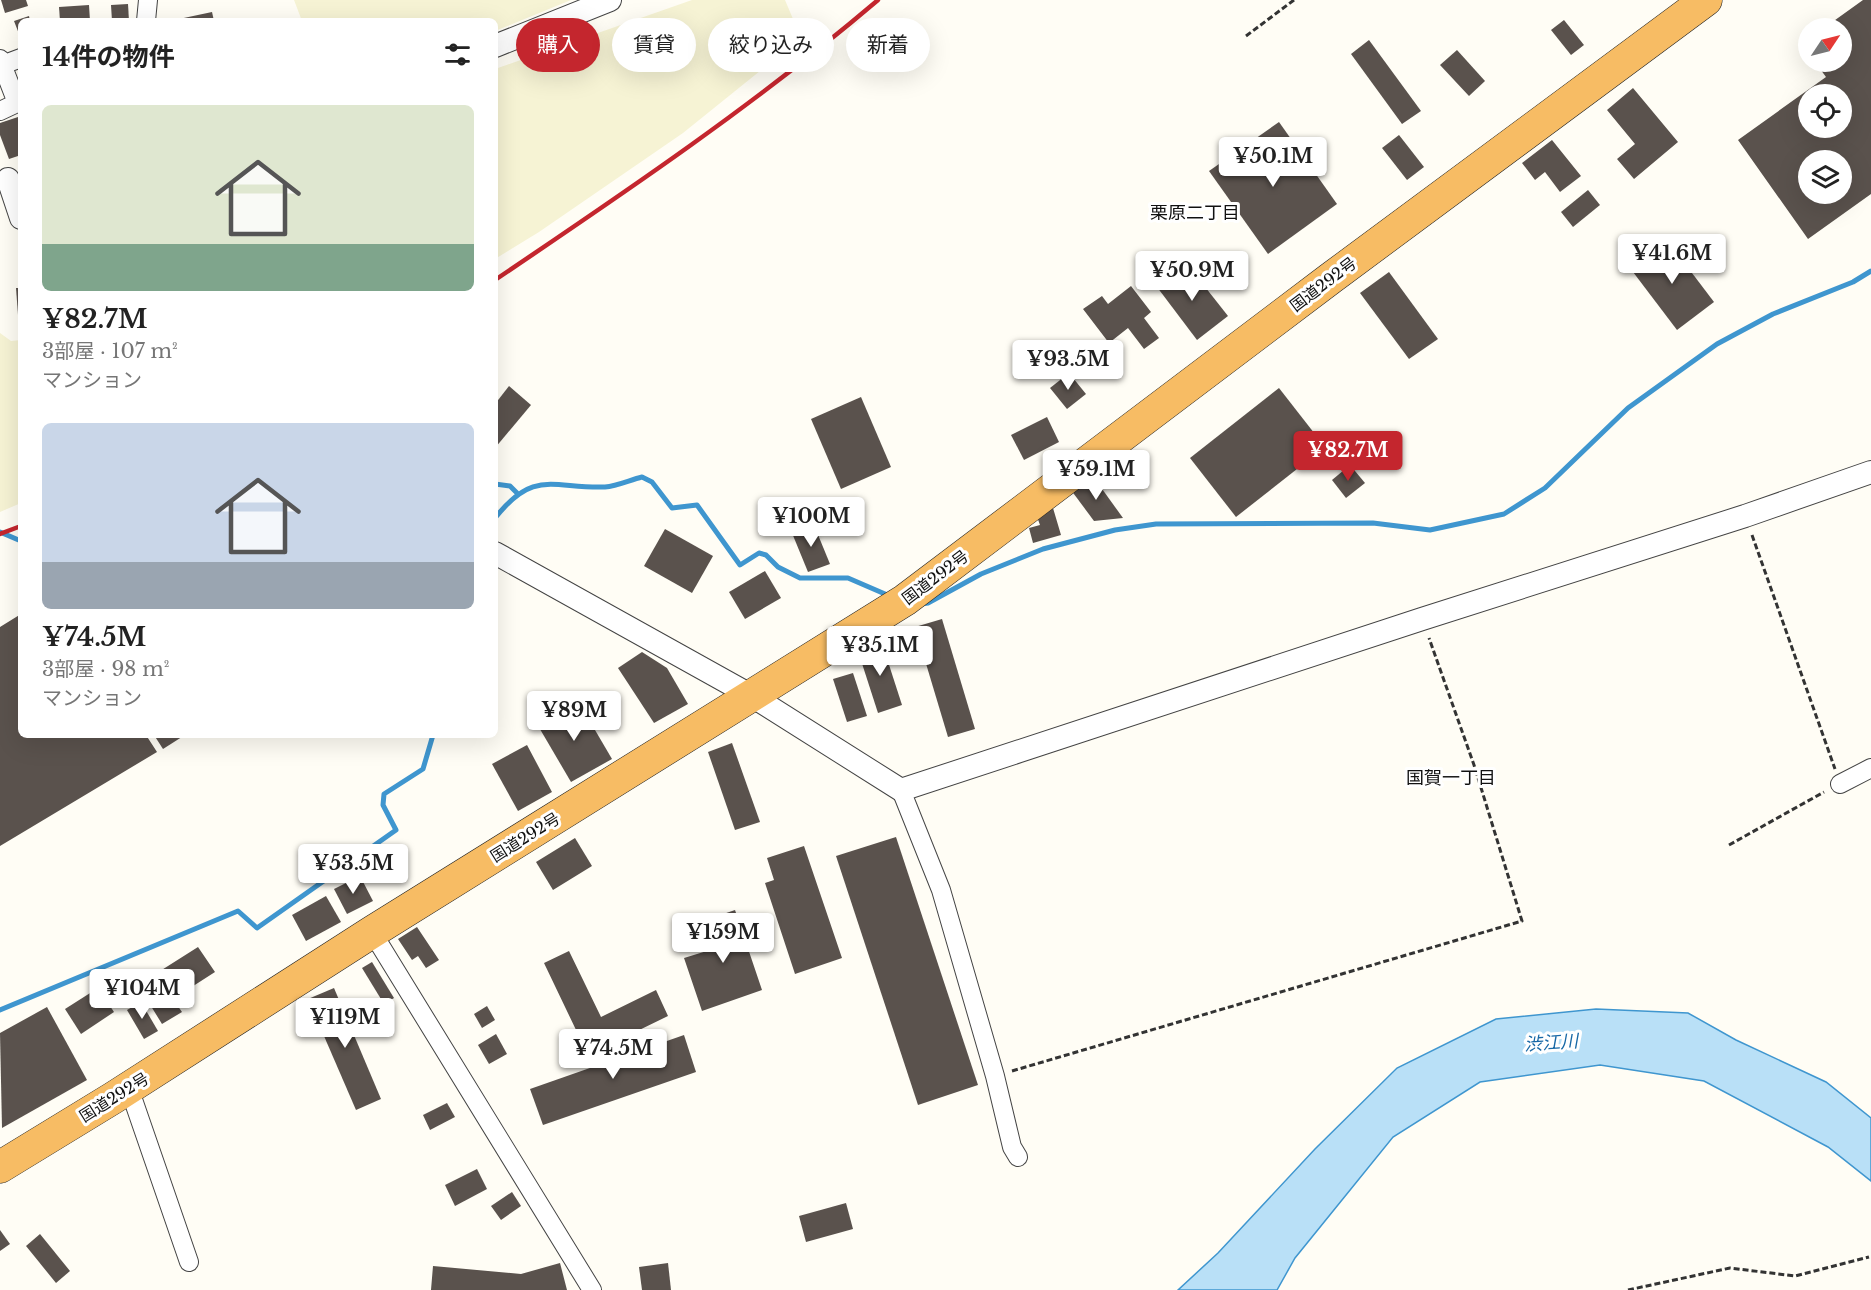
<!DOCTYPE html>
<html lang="ja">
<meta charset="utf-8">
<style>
:root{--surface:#fff;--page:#f2f2f2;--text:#222;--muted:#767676;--accent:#c4262e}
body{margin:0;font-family:"Libre Baskerville","Noto Sans JP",serif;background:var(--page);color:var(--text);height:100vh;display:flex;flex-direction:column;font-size:22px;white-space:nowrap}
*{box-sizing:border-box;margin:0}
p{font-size:20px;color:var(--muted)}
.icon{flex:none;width:33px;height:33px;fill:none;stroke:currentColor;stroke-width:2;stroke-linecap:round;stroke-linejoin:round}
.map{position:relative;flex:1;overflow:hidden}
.panel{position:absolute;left:18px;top:18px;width:480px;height:720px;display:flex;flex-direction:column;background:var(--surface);border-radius:9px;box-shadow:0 6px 24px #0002}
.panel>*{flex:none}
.hud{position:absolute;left:516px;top:18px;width:570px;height:54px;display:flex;gap:12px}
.needle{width:39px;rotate:55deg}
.fabs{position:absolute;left:1798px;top:18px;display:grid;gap:12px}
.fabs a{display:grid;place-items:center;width:54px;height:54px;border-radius:50%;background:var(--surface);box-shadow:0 6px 24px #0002;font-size:30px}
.price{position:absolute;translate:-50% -51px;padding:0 14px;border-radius:6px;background:#fff;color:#222;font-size:20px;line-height:39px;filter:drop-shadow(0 2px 3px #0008)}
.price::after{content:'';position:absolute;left:50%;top:36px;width:18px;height:14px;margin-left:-9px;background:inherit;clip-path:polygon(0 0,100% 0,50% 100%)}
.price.current{background:var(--accent);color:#fff}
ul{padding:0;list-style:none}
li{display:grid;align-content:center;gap:12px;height:318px;padding:0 24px}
li span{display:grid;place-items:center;height:186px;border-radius:9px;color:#555}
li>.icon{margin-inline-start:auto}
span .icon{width:108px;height:108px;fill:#fffc;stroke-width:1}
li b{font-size:26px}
h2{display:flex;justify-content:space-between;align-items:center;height:72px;padding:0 24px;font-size:26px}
.pill{padding:0 21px;border-radius:27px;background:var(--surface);box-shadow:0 6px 24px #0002;font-size:21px;line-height:54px}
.pill.current{background:var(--accent);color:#fff}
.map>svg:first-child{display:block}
.farmland{fill:#f6f3d4}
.water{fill:#b9e0f7;stroke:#3f96cf;stroke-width:1.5}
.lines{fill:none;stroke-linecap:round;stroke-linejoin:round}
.stream{stroke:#3f96cf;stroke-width:5}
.building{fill:#5a524d;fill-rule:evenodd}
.minor-casing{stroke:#444;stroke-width:20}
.tertiary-casing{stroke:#444;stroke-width:24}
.trunk-casing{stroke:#222;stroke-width:33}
.path{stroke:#333;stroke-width:3;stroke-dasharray:6 3;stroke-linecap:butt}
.minor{stroke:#fff;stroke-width:18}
.tertiary{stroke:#fff;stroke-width:22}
.trunk{stroke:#f7bc64;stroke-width:32}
.rail{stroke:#c4262e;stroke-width:4.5}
.labels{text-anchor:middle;stroke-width:6;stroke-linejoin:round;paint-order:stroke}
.street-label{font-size:16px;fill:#111;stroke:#fff}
.neighbourhood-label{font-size:18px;fill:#111;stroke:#fff}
.water-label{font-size:18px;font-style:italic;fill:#1768a6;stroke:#fff}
</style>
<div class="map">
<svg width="1871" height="1290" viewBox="0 0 1871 1290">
<rect width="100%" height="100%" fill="#fffdf5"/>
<g class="farmland">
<polygon points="294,0 571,0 495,31 495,21 302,21"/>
<polygon points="692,0 785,0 801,38 683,133 539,232 495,259 495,69"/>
<polygon points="0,333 11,341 21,340 21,503 0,512"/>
</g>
<polygon class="water" points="1596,1009 1688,1013 1736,1040 1826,1082 1871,1118 1871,1181 1828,1147 1704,1081 1600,1065 1480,1082 1393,1137 1295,1258 1277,1290 1178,1290 1218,1253 1315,1149 1397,1068 1496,1019"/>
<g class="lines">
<g class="stream">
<polyline points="495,484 510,486 517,493"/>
<path d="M495 518C535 468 553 489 605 487 617 486 630 480 642 477L652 482 672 508 697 505 740 565 759 553 766 555 778 567 800 578H848L892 597"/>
<polyline points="0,532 21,541"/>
<polyline points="921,604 928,603 981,574 1043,549 1115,530 1156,524 1373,523 1430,530 1504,514 1545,488 1628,408 1717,344 1773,314 1853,282 1871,271"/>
<polyline points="0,1010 238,911 257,928 396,830 383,805 384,794 423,769 433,735"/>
</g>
</g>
<g class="building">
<polygon points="1,0 26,0 28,6 5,13"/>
<path d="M1863 0H1871V194L1808 239 1738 140 1826 77 1815 62H1842V28H1824ZM1809 94H1842V128H1809ZM1809 160H1842V194H1809Z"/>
<polygon points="128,4 129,21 112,21 111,5"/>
<polygon points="89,5 90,21 60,21 59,7"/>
<polygon points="212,12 214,21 179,21 179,19"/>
<polygon points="29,16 30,21 21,21 21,39 14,21"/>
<polygon points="1564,20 1584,45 1571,55 1551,30"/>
<polygon points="1369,40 1421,111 1402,124 1351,54"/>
<polygon points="1457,50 1485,81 1469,96 1440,65"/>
<polygon points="1633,88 1678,142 1634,179 1617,159 1635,144 1607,110"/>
<polygon points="21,116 21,155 9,159 0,135 0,123"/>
<polygon points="1279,122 1337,204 1268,254 1209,171"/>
<polygon points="1399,135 1424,167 1407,180 1382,148"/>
<polygon points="1552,140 1581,176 1560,192 1545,172 1535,180 1522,163"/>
<polygon points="1588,190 1600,205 1573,227 1561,212"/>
<polygon points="1667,240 1714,302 1677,330 1630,268"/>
<polygon points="1187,264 1228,316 1197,340 1157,287"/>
<polygon points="1389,272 1438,339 1409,359 1360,293"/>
<polygon points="1131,286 1151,312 1144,318 1159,338 1144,349 1128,328 1109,343 1083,309 1102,296 1108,304"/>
<polygon points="16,288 21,288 21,328 19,328"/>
<polygon points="1069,373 1086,394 1067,409 1050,388"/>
<polygon points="509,386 531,405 495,448 495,404"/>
<polygon points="1279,388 1325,447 1236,517 1190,458"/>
<polygon points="861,397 891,467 841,489 811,419"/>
<polygon points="1047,417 1059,442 1024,460 1011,435"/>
<polygon points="1350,465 1365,483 1346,498 1332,480"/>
<polygon points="1092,475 1123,518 1094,521 1071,490"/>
<polygon points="1053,508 1061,535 1033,543 1029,528 1040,525 1036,514"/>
<polygon points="814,525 830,564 808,572 792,533"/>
<polygon points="665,529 713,556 692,593 644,566"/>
<polygon points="765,571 781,598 745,619 729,592"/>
<polygon points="21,614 21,735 146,735 157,752 0,846 0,627"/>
<polygon points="942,619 975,729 948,737 915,627"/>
<polygon points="881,640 902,705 878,713 857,648"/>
<polygon points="642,652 667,668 688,704 654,723 618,668"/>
<polygon points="853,673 867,716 847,722 833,679"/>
<polygon points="578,701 612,759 571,782 537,724"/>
<polygon points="154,735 185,735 163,749"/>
<polygon points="732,743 760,822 735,830 708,752"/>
<polygon points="527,745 552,792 518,811 492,764"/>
<polygon points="896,837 978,1085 918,1105 836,856"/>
<polygon points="575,838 592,866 553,890 536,862"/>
<polygon points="804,846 842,958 795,974 765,883 774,880 767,858"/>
<polygon points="360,876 373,901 347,914 334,889"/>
<polygon points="326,896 341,922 306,941 292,915"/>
<polygon points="735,910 762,990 702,1011 684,958 710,950 700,922"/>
<polygon points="417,927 439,960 426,968 418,956 412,960 398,939"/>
<polygon points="198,947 215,972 173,999 182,1012 162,1024 138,985"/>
<polygon points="569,951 601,1017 656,990 668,1016 588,1055 544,963"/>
<polygon points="372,962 394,998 384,1004 362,968"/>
<polygon points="98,988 114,1012 81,1034 65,1009"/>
<polygon points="334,988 381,1099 356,1110 308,999"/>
<polygon points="141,1002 158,1031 144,1039 127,1010"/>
<polygon points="487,1006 495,1020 482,1028 474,1014"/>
<polygon points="47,1007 87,1080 2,1128 0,1033"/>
<polygon points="496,1034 507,1054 489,1064 478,1045"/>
<polygon points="684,1035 696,1072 543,1125 530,1089"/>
<polygon points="447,1103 455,1117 430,1130 423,1115"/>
<polygon points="477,1169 487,1189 455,1206 445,1185"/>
<polygon points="512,1192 521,1206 501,1220 491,1206"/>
<polygon points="846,1203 853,1229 806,1242 799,1216"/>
<polygon points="0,1230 10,1244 0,1251"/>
<polygon points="40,1234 70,1271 56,1283 26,1246"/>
<polygon points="560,1263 567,1290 431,1290 433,1266 521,1274"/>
<polygon points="668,1263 671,1290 642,1290 639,1267"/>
</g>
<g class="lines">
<g class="minor-casing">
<g id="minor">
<polyline points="146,21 148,0"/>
<polyline points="0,59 17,103 0,111"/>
<polyline points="2,65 21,58"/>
<polyline points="1840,784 1871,768"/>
<polyline points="901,790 941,890 995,1076 1012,1147 1018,1157"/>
<polyline points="372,932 592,1290"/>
<polyline points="129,1088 189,1262"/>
</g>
</g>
<g class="tertiary-casing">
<g id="tertiary">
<polyline points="495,46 610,0"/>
<polyline points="8,179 21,218"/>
<polyline points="495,553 752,696 901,790 1422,619 1745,516 1871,472"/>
</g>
</g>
<g class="trunk-casing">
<polyline id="trunk" points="0,1167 113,1098 372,932 905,600 1331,278 1706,0"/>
</g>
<g class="path">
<polyline points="1246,36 1294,0"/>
<polyline points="1752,535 1835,769"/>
<polyline points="1729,845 1824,792"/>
<polyline points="1012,1071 1522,921 1474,765 1429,638"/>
<polyline points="1628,1290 1730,1268 1795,1276 1869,1257"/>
</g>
<use href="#minor" class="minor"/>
<use href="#tertiary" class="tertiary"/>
<use href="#trunk" class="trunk"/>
<g class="rail">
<path d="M495 280C627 191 757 103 878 0"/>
<polyline points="0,534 21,526"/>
</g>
</g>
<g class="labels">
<g class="street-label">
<text transform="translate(1323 284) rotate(-37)" y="6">国道292号</text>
<text transform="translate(935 577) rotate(-37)" y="6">国道292号</text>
<text transform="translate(525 837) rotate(-32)" y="6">国道292号</text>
<text transform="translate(114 1097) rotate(-32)" y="6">国道292号</text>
</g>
<g class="neighbourhood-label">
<text x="1195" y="219">栗原二丁目</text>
<text x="1451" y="784">国賀一丁目</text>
</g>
<g class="water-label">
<text transform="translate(1551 1043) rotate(-4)" y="6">渋江川</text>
</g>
</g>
</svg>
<div class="fabs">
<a><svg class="needle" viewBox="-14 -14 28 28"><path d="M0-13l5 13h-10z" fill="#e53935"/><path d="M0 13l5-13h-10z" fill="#767676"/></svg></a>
<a><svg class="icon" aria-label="locate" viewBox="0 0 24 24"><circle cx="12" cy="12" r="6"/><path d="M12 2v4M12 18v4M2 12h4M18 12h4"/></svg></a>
<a><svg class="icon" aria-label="layers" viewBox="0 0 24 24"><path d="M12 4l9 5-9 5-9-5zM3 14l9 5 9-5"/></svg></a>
</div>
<b class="price" style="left:1273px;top:188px">¥50.1M</b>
<b class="price" style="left:1672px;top:285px">¥41.6M</b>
<b class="price" style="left:1192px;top:302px">¥50.9M</b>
<b class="price" style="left:1068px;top:391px">¥93.5M</b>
<b class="price current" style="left:1348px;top:482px">¥82.7M</b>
<b class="price" style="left:1096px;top:501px">¥59.1M</b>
<b class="price" style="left:811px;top:548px">¥100M</b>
<b class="price" style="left:880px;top:677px">¥35.1M</b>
<b class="price" style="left:574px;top:742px">¥89M</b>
<b class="price" style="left:353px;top:895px">¥53.5M</b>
<b class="price" style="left:723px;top:964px">¥159M</b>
<b class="price" style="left:142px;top:1020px">¥104M</b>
<b class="price" style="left:345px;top:1049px">¥119M</b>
<b class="price" style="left:613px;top:1080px">¥74.5M</b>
<div class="hud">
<a class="pill current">購入</a>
<a class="pill">賃貸</a>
<a class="pill">絞り込み</a>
<a class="pill">新着</a>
</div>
<section class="panel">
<h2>14件の物件<svg class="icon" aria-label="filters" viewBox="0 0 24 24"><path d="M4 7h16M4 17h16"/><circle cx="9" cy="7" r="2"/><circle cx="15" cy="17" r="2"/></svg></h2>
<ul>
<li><span style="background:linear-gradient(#dfe7d0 75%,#7fa58c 0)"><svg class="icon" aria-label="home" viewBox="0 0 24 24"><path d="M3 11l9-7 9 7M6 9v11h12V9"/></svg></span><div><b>¥82.7M</b><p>3部屋 · 107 m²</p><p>マンション</p></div></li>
<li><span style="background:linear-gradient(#c9d6e8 75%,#9aa5b1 0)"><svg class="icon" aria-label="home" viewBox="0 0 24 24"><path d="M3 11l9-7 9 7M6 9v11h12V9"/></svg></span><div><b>¥74.5M</b><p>3部屋 · 98 m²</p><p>マンション</p></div></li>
</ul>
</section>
</div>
